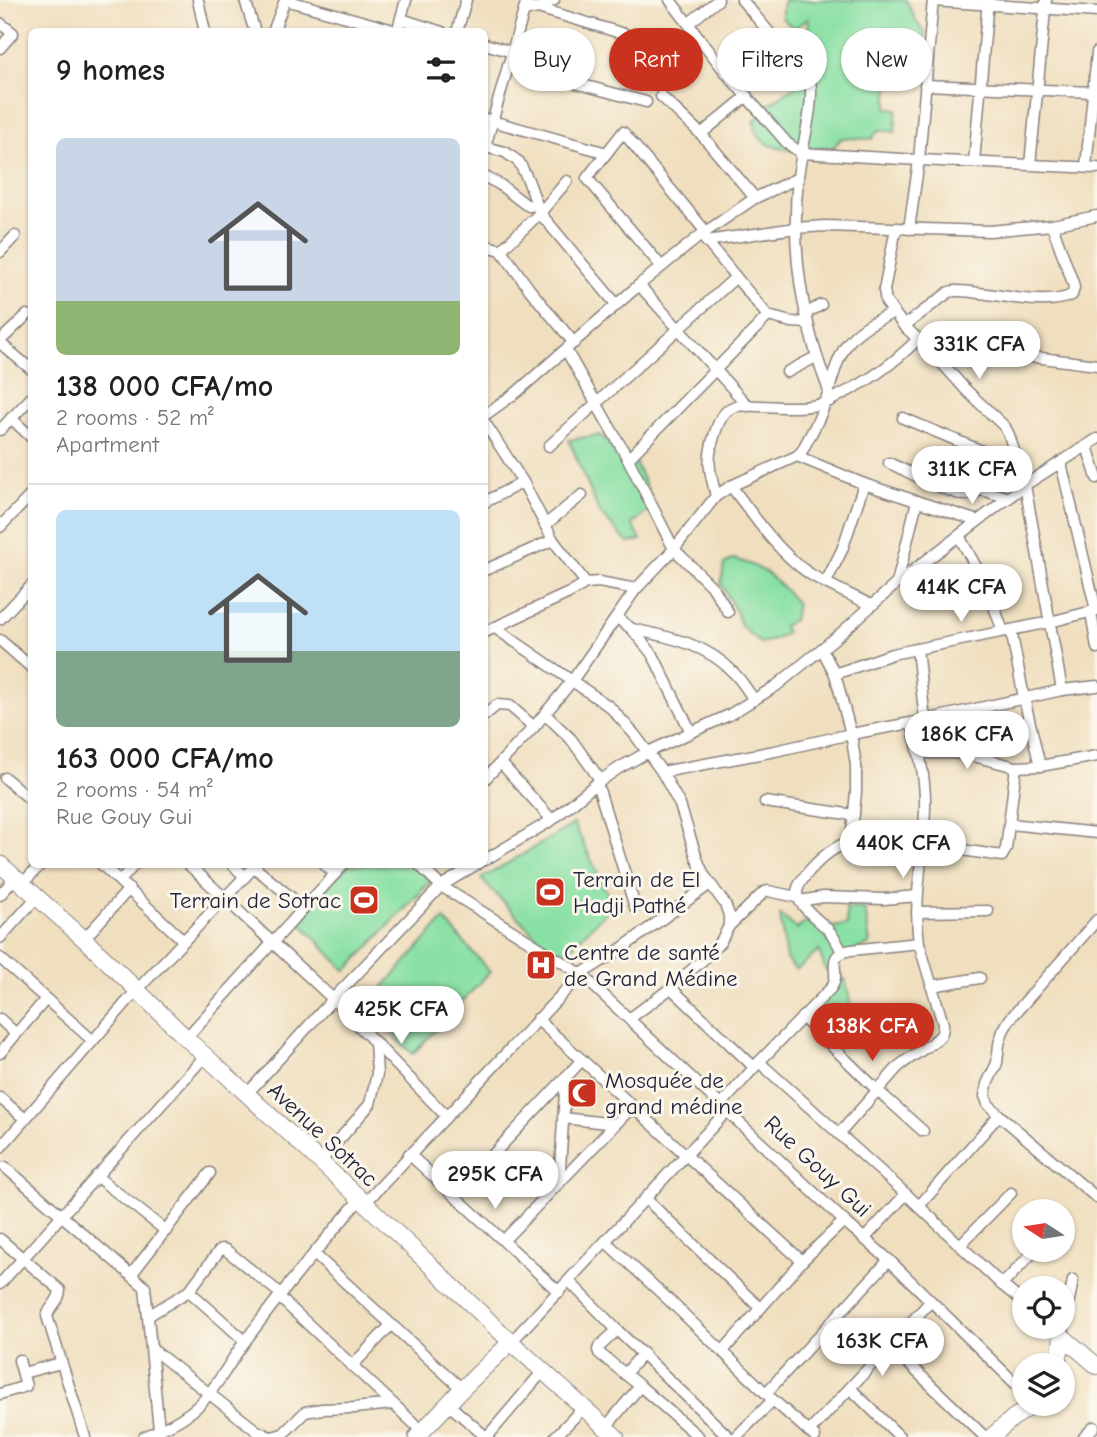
<!DOCTYPE html>
<meta charset="utf-8">
<style>
:root{--surface:#fff;--page:#f6f6f6;--text:#202124;--muted:#757577;--line:#e0e0e0;--accent:#c8321e}
body{margin:0;font-family:"Comic Neue",sans-serif;background:var(--page);color:var(--text);height:100vh;display:flex;flex-direction:column;font-size:26px;white-space:nowrap}
*{box-sizing:border-box;margin:0}
p{font-size:23px;color:var(--muted)}
.icon{flex:none;width:38px;height:38px;fill:none;stroke:currentColor;stroke-width:2;stroke-linecap:round;stroke-linejoin:round}
.map{position:relative;flex:1;overflow:hidden}
.sheet{position:absolute;left:28px;top:28px;width:460px;height:840px;display:flex;flex-direction:column;background:var(--surface);border-radius:10px;box-shadow:0 2px 5px #0004}
.sheet>*{flex:none}
.guide{position:absolute;left:509px;top:28px;width:481px;height:63px;display:flex;gap:14px}
.needle{width:46px;rotate:282deg}
.fabs{position:absolute;left:1012px;top:1199px;display:grid;gap:14px}
.fabs a{display:grid;place-items:center;width:63px;height:63px;border-radius:50%;background:var(--surface);box-shadow:0 2px 5px #0004;font-size:35px}
.price{position:absolute;translate:-50% -60px;padding:0 16px;border-radius:24px;background:#fff;color:#222;font-size:23px;line-height:46px;filter:drop-shadow(0 2px 4px #0008)}
.price::after{content:'';position:absolute;left:50%;top:42px;width:21px;height:16px;margin-left:-10px;background:inherit;clip-path:polygon(0 0,100% 0,50% 100%)}
.price.on{background:var(--accent);color:#fff}
ul{padding:0;list-style:none}
li{display:grid;align-content:center;gap:14px;height:371px;padding:0 28px}
li+li{border-top:2px solid var(--line)}
li span{display:grid;place-items:center;height:217px;border-radius:10px;color:#555}
li>.icon{margin-inline-start:auto}
span .icon{width:126px;height:126px;fill:#fffc;stroke-width:1}
li b{font-size:30px}
h2{display:flex;justify-content:space-between;align-items:center;height:84px;padding:0 28px;font-size:30px}
.pill{padding:0 24px;border-radius:32px;background:var(--surface);box-shadow:0 2px 5px #0004;font-size:24px;line-height:63px}
.pill.on{background:var(--accent);color:#fff}
.map>svg:first-child{display:block}
.green{fill:#89e0a4;stroke:#568170;stroke-width:2}
.lines{fill:none;stroke-linecap:round;stroke-linejoin:round}
.street-casing{stroke:#89807d;stroke-width:13}
.secondary-casing{stroke:#89807d;stroke-width:18}
.street{stroke:#fff;stroke-width:10}
.secondary{stroke:#fff;stroke-width:16}
.labels{text-anchor:middle;stroke-width:6;stroke-linejoin:round;paint-order:stroke}
.poi-label{font-size:23px;fill:#22223b;stroke:#fbf7ec;text-anchor:start}
.street-label{font-size:23px;fill:#22223b;stroke:#fbf7ec}
</style>
<div class="map">
<svg width="1097" height="1437" viewBox="0 0 1097 1437">
<rect width="100%" height="100%" fill="#fbf7ec"/>
<filter id="ink" filterUnits="userSpaceOnUse"><feTurbulence type="fractalNoise" baseFrequency=".0143" numOctaves="2"/><feDisplacementMap in="SourceGraphic" scale="14" xChannelSelector="R" yChannelSelector="G"/><feConvolveMatrix kernelMatrix="1 2 1 2 8 2 1 2 1" color-interpolation-filters="sRGB"/></filter>
<filter id="wash" filterUnits="userSpaceOnUse"><feTurbulence type="fractalNoise" baseFrequency=".00686" numOctaves="4" result="noise"/><feDisplacementMap in="SourceGraphic" scale="28" xChannelSelector="R" yChannelSelector="G"/><feGaussianBlur stdDeviation="1.57" result="paint"/><feColorMatrix in="noise" values="0 0 0 0 0 0 0 0 0 0 0 0 0 0 0 0 0 1.4 0 .05"/><feComposite in="paint" operator="in"/></filter>
<g filter="url(#wash)">
<rect width="100%" height="100%" fill="#f0dfbf"/>
<g class="green">
<path d="M784 0H906L917 23 925 33V54L903 55 902 74 910 76 908 85 889 84 887 108 897 109 895 132 878 130 872 139 841 138 832 149C812 151 775 154 760 138 756 134 755 128 754 122L768 105 802 81 809 18 794 28 782 18V8Z"/>
<polygon points="599,435 634,460 655,506 632,524 641,540 628,543 599,512 569,440"/>
<path d="M734 559C767 568 776 579 797 604L793 620 783 626 786 633 774 640 760 643 741 626 737 613 721 584 724 564Z"/>
<polygon points="574,824 613,905 561,957 535,935 481,879"/>
<polygon points="349,865 413,865 431,881 346,971 296,918"/>
<polygon points="846,908 865,909 870,944 836,958 833,970 826,971 819,951 796,970 786,959 780,915 797,929 812,917 832,927 847,925"/>
<polygon points="444,919 490,972 413,1054 365,1008"/>
<polygon points="836,979 845,979 855,1022 875,1010 885,1023 852,1046 829,1031 817,999"/>
</g>
</g>
<g filter="url(#ink)">
<g class="lines">
<g class="street-casing">
<g id="street">
<polyline points="198,0 205,32"/>
<polyline points="245,0 255,32"/>
<polyline points="285,0 397,31"/>
<polyline points="670,0 727,74 787,143 801,153 919,160 1097,168"/>
<path d="M742 0 810 81C815 104 801 150 798 177 791 248 802 321 828 388"/>
<polyline points="933,1 1097,12"/>
<polyline points="538,8 554,0"/>
<polyline points="524,11 538,8 687,53"/>
<polyline points="401,19 442,32"/>
<polyline points="0,23 13,33 0,48"/>
<polyline points="689,23 718,0"/>
<polyline points="399,25 406,0"/>
<polyline points="273,32 285,0"/>
<polyline points="457,32 466,0"/>
<polyline points="485,44 512,52"/>
<polyline points="508,65 646,102"/>
<polyline points="727,74 771,34"/>
<polyline points="925,85 1093,92"/>
<polyline points="661,96 701,134 755,198"/>
<polyline points="485,119 607,153"/>
<polyline points="701,134 747,96"/>
<polyline points="485,147 505,152 519,162 528,180 540,213 616,304"/>
<polyline points="485,147 527,0"/>
<polyline points="974,162 988,0"/>
<polyline points="1030,165 1046,0"/>
<polyline points="1086,167 1097,52"/>
<polyline points="485,177 499,184 525,204 529,206 536,205"/>
<polyline points="896,228 884,290 886,302 904,326 932,352 966,390 1005,427 1009,435 1025,485 1062,690"/>
<polyline points="909,229 919,160 933,0"/>
<polyline points="703,237 768,316 791,322 807,323"/>
<polyline points="706,241 796,228 825,226 990,231 1052,225 1097,216"/>
<polyline points="485,245 501,250 530,290 574,343"/>
<polyline points="501,250 540,213 567,181"/>
<polyline points="0,252 15,236"/>
<polyline points="661,266 587,178 623,132 706,232"/>
<polyline points="639,285 748,406"/>
<polyline points="805,314 821,305"/>
<path d="M904 326 949 292 954 291C986 290 1043 309 1072 295L1074 288 1073 283 1052 225"/>
<polyline points="0,341 27,315"/>
<polyline points="0,343 32,370"/>
<polyline points="923,343 1097,365"/>
<polyline points="566,350 628,459 674,549 714,589 728,612"/>
<polyline points="787,372 816,357"/>
<polyline points="485,415 517,392 639,285 701,235 755,198 798,178"/>
<polyline points="11,418 32,438"/>
<polyline points="903,418 1018,466"/>
<polyline points="485,423 523,482 553,540 586,583"/>
<polyline points="0,430 32,397"/>
<polyline points="549,446 736,277"/>
<polyline points="1087,446 1097,478"/>
<polyline points="797,456 864,484 978,521"/>
<polyline points="628,459 768,316"/>
<path d="M889 463C905 470 952 495 966 495 971 494 976 491 982 490L1009 498"/>
<polyline points="1061,463 1096,610"/>
<path d="M731 486C754 516 776 550 807 572 825 584 851 595 871 605"/>
<path d="M716 496C709 468 706 461 715 433 718 423 723 411 733 407 741 404 752 406 760 406 780 407 805 409 825 403 831 401 838 396 844 393 873 379 895 362 918 339"/>
<polyline points="485,502 523,482"/>
<polyline points="545,525 582,495"/>
<polyline points="0,527 32,494"/>
<polyline points="959,536 986,585 1003,631"/>
<polyline points="485,570 553,540"/>
<polyline points="826,582 842,550 864,484"/>
<polyline points="897,583 917,501"/>
<polyline points="1091,612 1097,648"/>
<polyline points="617,618 632,629 653,655 691,732"/>
<polyline points="0,619 32,585"/>
<polyline points="495,628 610,707 635,735 662,772 680,805 697,859 704,875 725,904 729,915 729,926"/>
<path d="M632 629C670 637 707 644 734 673 742 681 748 691 754 700"/>
<polyline points="1011,630 1024,698 1040,766"/>
<polyline points="485,632 569,593 586,583 599,582 636,589"/>
<polyline points="0,640 32,668"/>
<polyline points="822,649 835,674 851,734 856,765 856,792 851,841"/>
<polyline points="917,649 925,720"/>
<polyline points="835,674 892,654 1050,622 1097,610"/>
<polyline points="545,714 571,739 601,781"/>
<polyline points="485,715 497,705 510,706 534,727"/>
<polyline points="919,753 952,753 969,755 1016,767 1040,766 1097,756"/>
<polyline points="501,763 552,820"/>
<polyline points="662,772 775,751 851,734 911,723 1062,690 1097,686"/>
<polyline points="5,778 32,801"/>
<path d="M485 779 534 727 572 681 636 589 674 549 716 496 731 486 797 456 802 451C810 435 821 418 826 400 840 352 843 333 893 313"/>
<polyline points="597,783 635,907"/>
<polyline points="765,802 854,815"/>
<polyline points="1010,824 1097,833"/>
<polyline points="485,860 552,820 597,783 619,768 648,752 729,715 776,686 840,634 897,583 1025,485 1097,439"/>
<polyline points="101,864 184,941"/>
<polyline points="188,864 333,999 446,1116"/>
<polyline points="232,864 245,877"/>
<polyline points="324,864 335,874"/>
<polyline points="418,864 441,886 581,974 844,1221 889,1260 1024,1392"/>
<polyline points="254,867 304,908"/>
<polyline points="120,881 135,864"/>
<polyline points="22,884 41,864"/>
<polyline points="0,895 15,878"/>
<polyline points="800,901 823,897 884,899 917,896"/>
<polyline points="917,912 988,911"/>
<polyline points="1097,920 1010,1019 1003,1031 999,1044 997,1063 987,1084 985,1096 988,1104 999,1115 1097,1198"/>
<polyline points="0,938 37,897"/>
<polyline points="84,939 129,889"/>
<path d="M842 952C839 945 835 939 831 933 823 923 796 905 797 892 798 883 806 875 811 869 823 856 834 847 851 841L949 848 1002 856 1006 849 1016 767"/>
<polyline points="0,958 92,1040"/>
<polyline points="931,986 980,978"/>
<polyline points="671,988 754,1067"/>
<polyline points="802,1017 877,1090 923,1131"/>
<polyline points="0,1019 16,1034"/>
<polyline points="537,1019 802,1261"/>
<polyline points="629,1019 671,988 706,957 721,941 729,926 764,892 768,891 797,897"/>
<polyline points="186,1038 344,864"/>
<polyline points="0,1053 46,999"/>
<polyline points="759,1062 906,1194 1002,1285 1024,1303"/>
<polyline points="247,1094 333,999 441,886 477,864"/>
<polyline points="0,1098 24,1118"/>
<path d="M721 1105 759 1062 831 988C843 971 822 956 851 950L919 943"/>
<polyline points="563,1118 615,1124"/>
<path d="M839 1134 898 1067C908 1058 935 1043 941 1035 943 1031 943 1029 943 1024L919 943C913 898 924 854 925 808 926 779 919 751 911 723"/>
<polyline points="0,1148 137,990 257,864"/>
<polyline points="409,1154 559,1292"/>
<polyline points="320,1162 370,1104 377,1074 375,1042"/>
<polyline points="5,1167 145,1287 159,1430"/>
<polyline points="96,1176 166,1231"/>
<polyline points="559,1183 566,1077"/>
<polyline points="455,1195 582,1060"/>
<polyline points="646,1199 760,1308"/>
<polyline points="365,1203 581,974 618,951 710,884"/>
<polyline points="919,1206 999,1115"/>
<polyline points="865,1238 906,1194"/>
<path d="M0 1239 60 1290C60 1301 50 1306 47 1316L85 1437"/>
<polyline points="504,1240 632,1107"/>
<polyline points="606,1242 671,1302 773,1400 815,1437"/>
<polyline points="960,1245 1011,1193"/>
<polyline points="314,1254 462,1389"/>
<polyline points="131,1275 210,1173"/>
<polyline points="569,1281 617,1330 729,1437"/>
<polyline points="0,1284 205,1056"/>
<polyline points="1002,1285 1035,1250"/>
<polyline points="189,1291 245,1341"/>
<polyline points="279,1297 422,1431"/>
<polyline points="148,1316 189,1291 219,1251 222,1249 226,1250 281,1294"/>
<polyline points="1051,1326 1062,1336 1073,1280"/>
<polyline points="617,1330 599,1347 598,1350 599,1353 640,1386 699,1437"/>
<polyline points="511,1342 727,1111"/>
<polyline points="890,1346 985,1437"/>
<polyline points="152,1349 257,1431 270,1437"/>
<polyline points="723,1351 802,1261 844,1221"/>
<polyline points="352,1366 391,1325"/>
<polyline points="23,1373 61,1363"/>
<polyline points="625,1374 643,1353"/>
<polyline points="851,1389 900,1437"/>
<polyline points="766,1393 889,1260"/>
<polyline points="0,1394 26,1386 19,1360"/>
<polyline points="448,1404 486,1437"/>
<polyline points="606,1427 640,1386"/>
<polyline points="809,1432 930,1302"/>
<path d="M144 1437C164 1428 183 1420 199 1405 218 1386 230 1361 246 1340 282 1291 321 1245 360 1199"/>
<polyline points="271,1437 283,1434 305,1412 322,1409 354,1408 393,1404"/>
<polyline points="487,1437 543,1371"/>
<polyline points="555,1437 584,1407"/>
<polyline points="736,1437 773,1400"/>
<polyline points="1084,1437 1094,1427"/>
</g>
</g>
<g class="secondary-casing">
<g id="secondary">
<polyline points="0,864 84,939 137,990 186,1038 365,1203 511,1342 616,1437"/>
<polyline points="1062,1336 1097,1366"/>
<polyline points="1058,1365 1062,1336"/>
<polyline points="417,1437 462,1389 511,1342"/>
<polyline points="991,1437 1013,1418 1035,1404"/>
</g>
</g>
<use href="#street" class="street"/>
<use href="#secondary" class="secondary"/>
</g>
</g>
<defs>
<g id="stadium-square" transform="scale(1.575)"><rect x="-9" y="-9" width="18" height="18" rx="4" fill="#c8321e" stroke="#fbf7ec"/><path d="M0-5a6.5 5 0 1 0 0 10a6.5 5 0 1 0 0-10ZM-3.5-1.8h7v3.6h-7Z" fill="#fff"/></g>
<g id="hospital-square" transform="scale(1.575)"><rect x="-9" y="-9" width="18" height="18" rx="4" fill="#c8321e" stroke="#fbf7ec"/><path d="M-5-5h3v3.5h4V-5h3V5h-3V1.5h-4V5h-3Z" fill="#fff"/></g>
<g id="mosque-square" transform="scale(1.575)"><rect x="-9" y="-9" width="18" height="18" rx="4" fill="#c8321e" stroke="#fbf7ec"/><path d="M3.5-4.9A6 6 0 1 0 3.5 4.9A5 5 0 1 1 3.5-4.9Z" fill="#fff"/></g>
</defs>
<g fill-rule="evenodd">
<use href="#stadium-square" x="550" y="892"/>
<use href="#stadium-square" x="364" y="900"/>
<use href="#hospital-square" x="541" y="965"/>
<use href="#mosque-square" x="582" y="1093"/>
</g>
<g class="labels">
<g class="poi-label">
<text x="573" y="887">Terrain de El<tspan x="573" dy="26">Hadji Pathé</tspan></text>
<text x="341" y="908" text-anchor="end">Terrain de Sotrac</text>
<text x="564" y="960">Centre de santé<tspan x="564" dy="26">de Grand Médine</tspan></text>
<text x="605" y="1088">Mosquée de<tspan x="605" dy="26">grand médine</tspan></text>
</g>
<g class="street-label">
<text transform="translate(323 1134) rotate(43)" y="8">Avenue Sotrac</text>
<text transform="translate(818 1166) rotate(43)" y="8">Rue Gouy Gui</text>
</g>
</g>
</svg>
<div class="fabs">
<a><svg class="needle" viewBox="-14 -14 28 28"><path d="M0-13l5 13h-10z" fill="#e53935"/><path d="M0 13l5-13h-10z" fill="#757577"/></svg></a>
<a><svg class="icon" aria-label="locate" viewBox="0 0 24 24"><circle cx="12" cy="12" r="6"/><path d="M12 2v4M12 18v4M2 12h4M18 12h4"/></svg></a>
<a><svg class="icon" aria-label="layers" viewBox="0 0 24 24"><path d="M12 4l9 5-9 5-9-5zM3 14l9 5 9-5"/></svg></a>
</div>
<b class="price" style="left:979px;top:381px">331K CFA</b>
<b class="price" style="left:972px;top:506px">311K CFA</b>
<b class="price" style="left:961px;top:624px">414K CFA</b>
<b class="price" style="left:967px;top:771px">186K CFA</b>
<b class="price" style="left:903px;top:880px">440K CFA</b>
<b class="price" style="left:401px;top:1046px">425K CFA</b>
<b class="price on" style="left:872px;top:1063px">138K CFA</b>
<b class="price" style="left:495px;top:1211px">295K CFA</b>
<b class="price" style="left:882px;top:1378px">163K CFA</b>
<div class="guide">
<a class="pill">Buy</a>
<a class="pill on">Rent</a>
<a class="pill">Filters</a>
<a class="pill">New</a>
</div>
<section class="sheet">
<h2>9 homes<svg class="icon" aria-label="filters" viewBox="0 0 24 24"><path d="M4 7h16M4 17h16"/><circle cx="9" cy="7" r="2"/><circle cx="15" cy="17" r="2"/></svg></h2>
<ul>
<li><span style="background:linear-gradient(#c9d6e8 75%,#8fb573 0)"><svg class="icon" aria-label="home" viewBox="0 0 24 24"><path d="M3 11l9-7 9 7M6 9v11h12V9"/></svg></span><div><b>138 000 CFA/mo</b><p>2 rooms · 52 m²</p><p>Apartment</p></div></li>
<li><span style="background:linear-gradient(#bfe0f5 65%,#7fa58c 0)"><svg class="icon" aria-label="home" viewBox="0 0 24 24"><path d="M3 11l9-7 9 7M6 9v11h12V9"/></svg></span><div><b>163 000 CFA/mo</b><p>2 rooms · 54 m²</p><p>Rue Gouy Gui</p></div></li>
</ul>
</section>
</div>
